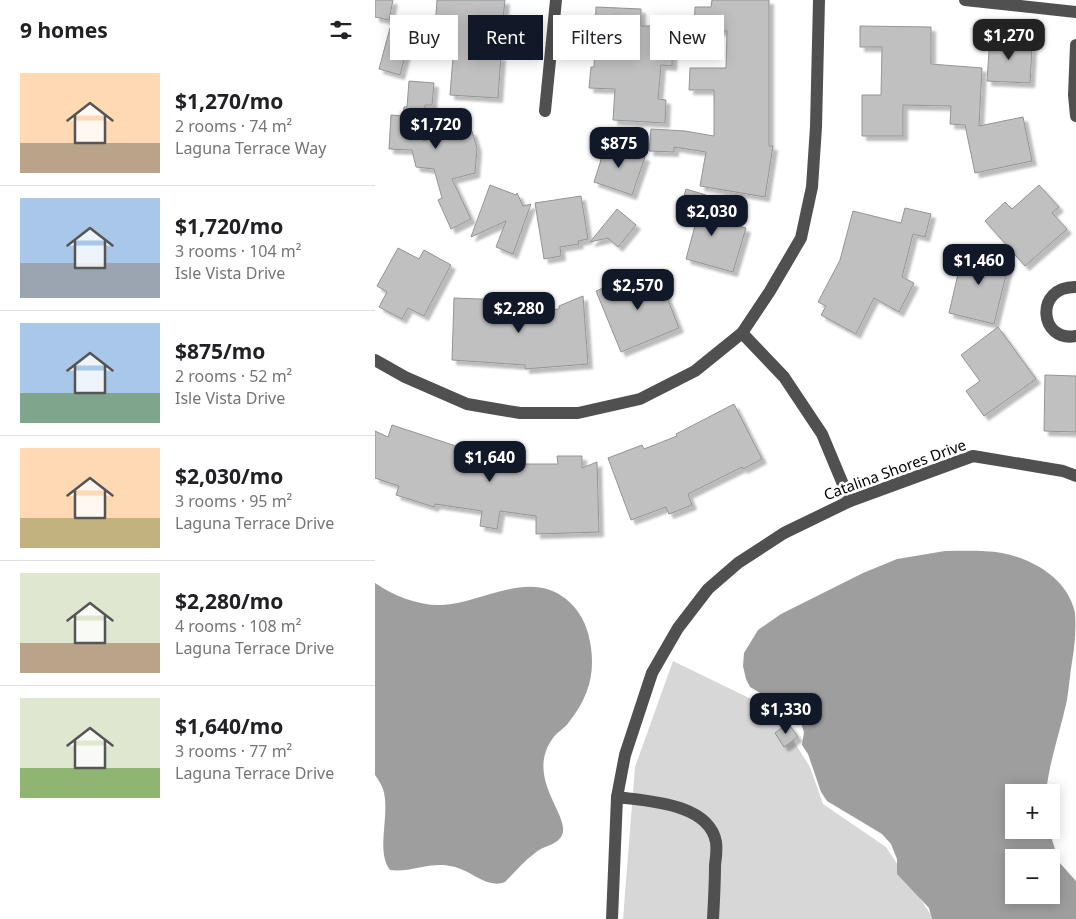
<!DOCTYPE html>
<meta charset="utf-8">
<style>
:root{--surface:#fff;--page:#f6f6f6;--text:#202124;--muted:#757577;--line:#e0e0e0;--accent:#111827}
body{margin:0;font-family:"Noto Sans",sans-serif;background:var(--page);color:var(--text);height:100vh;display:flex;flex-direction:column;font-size:19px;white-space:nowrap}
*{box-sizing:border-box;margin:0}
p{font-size:16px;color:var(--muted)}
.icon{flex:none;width:28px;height:28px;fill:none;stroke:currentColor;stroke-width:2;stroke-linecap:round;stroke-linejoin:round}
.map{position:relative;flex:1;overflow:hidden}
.drawer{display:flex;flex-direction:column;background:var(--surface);width:375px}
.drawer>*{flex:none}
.guide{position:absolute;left:15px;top:15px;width:475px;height:45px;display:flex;gap:10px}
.buttons{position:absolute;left:630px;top:784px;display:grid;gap:10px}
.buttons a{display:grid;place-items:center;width:55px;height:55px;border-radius:0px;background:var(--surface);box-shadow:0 2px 12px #0003;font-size:25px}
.price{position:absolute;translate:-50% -42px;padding:0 11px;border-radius:10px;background:var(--accent);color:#fff;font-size:16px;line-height:32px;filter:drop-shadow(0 1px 2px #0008)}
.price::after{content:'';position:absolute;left:50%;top:30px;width:15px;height:11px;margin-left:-8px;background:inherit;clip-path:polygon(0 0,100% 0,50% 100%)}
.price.selected{background:#222;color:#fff}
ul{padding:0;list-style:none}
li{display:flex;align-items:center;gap:15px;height:125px;padding:0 20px}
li+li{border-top:1px solid var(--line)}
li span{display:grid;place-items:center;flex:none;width:140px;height:100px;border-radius:0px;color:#555}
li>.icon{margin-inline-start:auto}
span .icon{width:60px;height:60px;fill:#fffc;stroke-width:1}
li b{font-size:21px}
h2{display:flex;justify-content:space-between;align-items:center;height:60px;padding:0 20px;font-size:21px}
.tag{padding:0 18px;border-radius:0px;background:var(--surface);box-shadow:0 2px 12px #0003;font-size:18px;line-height:45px}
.tag.selected{background:var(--accent);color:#fff}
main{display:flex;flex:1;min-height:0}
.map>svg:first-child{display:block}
.green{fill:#d7d7d7}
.water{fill:#9e9e9e;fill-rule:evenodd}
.building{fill:#c0c0c0;stroke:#949494;filter:url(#shadow)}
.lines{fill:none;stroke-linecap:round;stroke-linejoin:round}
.minor{stroke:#505050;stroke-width:12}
.labels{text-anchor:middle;stroke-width:5;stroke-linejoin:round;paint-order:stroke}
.street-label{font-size:15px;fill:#000;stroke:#fff}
</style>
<main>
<section class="drawer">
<h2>9 homes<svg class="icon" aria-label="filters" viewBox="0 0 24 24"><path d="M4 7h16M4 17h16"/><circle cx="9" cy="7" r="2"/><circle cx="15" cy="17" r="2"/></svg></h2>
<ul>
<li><span style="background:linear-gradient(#ffd9b3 70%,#b9a48a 0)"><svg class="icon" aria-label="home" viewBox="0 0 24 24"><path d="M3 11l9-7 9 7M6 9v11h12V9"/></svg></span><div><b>$1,270/mo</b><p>2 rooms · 74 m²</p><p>Laguna Terrace Way</p></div></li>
<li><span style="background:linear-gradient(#a9c7e8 65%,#9aa5b1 0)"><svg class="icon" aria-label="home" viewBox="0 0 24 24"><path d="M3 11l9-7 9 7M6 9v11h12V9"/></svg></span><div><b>$1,720/mo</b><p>3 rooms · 104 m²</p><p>Isle Vista Drive</p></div></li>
<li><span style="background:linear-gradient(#a9c7e8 70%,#7fa58c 0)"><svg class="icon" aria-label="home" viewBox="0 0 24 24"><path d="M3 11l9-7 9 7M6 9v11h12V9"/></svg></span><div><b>$875/mo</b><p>2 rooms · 52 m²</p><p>Isle Vista Drive</p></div></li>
<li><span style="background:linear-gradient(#ffd9b3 70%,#c2b280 0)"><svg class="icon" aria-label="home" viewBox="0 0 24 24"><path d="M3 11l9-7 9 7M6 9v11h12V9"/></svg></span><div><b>$2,030/mo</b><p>3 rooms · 95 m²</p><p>Laguna Terrace Drive</p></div></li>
<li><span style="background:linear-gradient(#dfe7d0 70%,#b9a48a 0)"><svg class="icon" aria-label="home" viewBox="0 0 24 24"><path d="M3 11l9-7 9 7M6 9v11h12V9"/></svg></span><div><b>$2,280/mo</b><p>4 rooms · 108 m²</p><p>Laguna Terrace Drive</p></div></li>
<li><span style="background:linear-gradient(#dfe7d0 70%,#8fb573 0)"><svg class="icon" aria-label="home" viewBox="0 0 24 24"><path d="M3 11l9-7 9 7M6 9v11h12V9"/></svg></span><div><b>$1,640/mo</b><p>3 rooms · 77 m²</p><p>Laguna Terrace Drive</p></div></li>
</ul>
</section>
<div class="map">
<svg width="701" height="919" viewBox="0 0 701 919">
<defs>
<filter id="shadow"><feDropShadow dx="4.5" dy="4.5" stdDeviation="1" flood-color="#0004"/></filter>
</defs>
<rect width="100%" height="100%" fill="#fff"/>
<polygon class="green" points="298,661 399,710 435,767 448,804 511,847 556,915 556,919 248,919 260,767"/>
<g class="water">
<path d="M570 551C589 551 609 550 627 553 658 559 693 579 700 613 701 629 700 645 697 662 695 674 694 687 692 700 685 732 675 759 671 792H639V830H674L684 862 701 881V919H557L554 908 522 874V859L516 844 507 834 452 801 446 792 433 754 427 745 429 732 425 721 415 714H404L392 697 375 687 371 679 368 666 369 653 383 630 406 614 488 573 522 559ZM639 858H676V895H639Z"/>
<path d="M0 583C19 596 44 606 67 605 108 603 154 569 191 599 202 608 209 619 213 633 222 667 216 695 194 722 190 728 182 732 178 738 148 779 199 818 186 837 180 846 167 846 160 853 149 861 140 872 130 882 113 889 98 872 80 867 56 860 37 873 15 870 0 850 16 814 8 789 6 784 3 779 0 775Z"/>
</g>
<g class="building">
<polygon points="0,0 18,0 14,20 0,17"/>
<polygon points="62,0 130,0 128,20 108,18 105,55 126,56 123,98 75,95 79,44 59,43"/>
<polygon points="337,0 394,0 394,146 398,146 390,197 325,186 331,152 299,147 299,152 274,151 276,129 310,131 339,136 339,90 314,90 315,68 351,68 352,31 319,30 320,7 336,7"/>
<polygon points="221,7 266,9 266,26 278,26 277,43 298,44 297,66 286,65 283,99 291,100 290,123 238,120 240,89 214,88 216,67 219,67"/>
<polygon points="485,26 556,27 556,64 607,68 604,126 648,117 657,161 600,173 590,125 575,124 576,106 528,105 528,136 487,136 487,95 506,95 507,47 485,47"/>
<polygon points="15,28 36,34 25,75 4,69"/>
<polygon points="615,37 649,39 649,48 657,48 655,83 612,81"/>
<polygon points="34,81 59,83 57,105 50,105 48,141 86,131 97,131 102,148 100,173 77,179 96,219 76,229 63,200 67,198 59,169 41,167 37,150 14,149 16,115 28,116 29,107 32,107"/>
<polygon points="231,144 270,157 257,195 219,182"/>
<polygon points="115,185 141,195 142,193 148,206 156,204 138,254 121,247 131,221 96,237"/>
<polygon points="664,185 684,207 677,213 692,229 650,266 610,221 630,202 637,209"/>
<polygon points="311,189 331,195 325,215 371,228 358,272 311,259 323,215 305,210"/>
<polygon points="206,196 213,239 203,241 204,244 185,247 186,256 169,259 160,203"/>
<polygon points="530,208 556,214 550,237 538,234 527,277 539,283 524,312 499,298 481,334 446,315 451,306 443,302 465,260 478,211 526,223"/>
<polygon points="242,209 261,225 243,247 233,238 215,242"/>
<polygon points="23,248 44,259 49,250 76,265 49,316 33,308 27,319 4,307 12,292 2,286"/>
<polygon points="589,248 635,259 619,324 574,313"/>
<polygon points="282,272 304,328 246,352 221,291 243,282 245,287"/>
<polygon points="208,296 213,364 150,369 150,365 77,360 79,298 131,300 130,313 184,309 184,306"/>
<polygon points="623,327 661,379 609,416 591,391 605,381 586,355"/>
<polygon points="670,375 701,376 701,432 669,431"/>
<polygon points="359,404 387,459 368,469 367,467 313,494 317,505 294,514 291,507 256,520 233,458 267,445 269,449 302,436 301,434"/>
<polygon points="17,425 81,446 80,449 134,457 133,464 183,464 182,456 207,456 207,468 222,462 224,532 161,534 161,516 125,511 122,529 105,526 107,511 60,504 59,507 21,495 24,486 0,478 0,431 13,437"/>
<polygon points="413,723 423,737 409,747 400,733"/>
</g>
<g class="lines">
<g class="minor">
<polyline points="590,0 701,12"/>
<polyline points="701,45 699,95 701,116"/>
<polyline points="170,111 181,0"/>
<path d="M701 287C659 286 664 343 701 336"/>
<polyline points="367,333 409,377 447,434 475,501"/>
<polyline points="0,360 30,377 92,404 145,413 203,413 265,399 320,371 367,333 395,291 426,238 437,187 441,127 444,0"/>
<path d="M242 797C272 801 334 803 341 842 342 849 341 858 340 865 340 883 339 901 338 919"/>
<polyline points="237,919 242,797 250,755 277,673 303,628 333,589 363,563 409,533 475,501 598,456 688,471 701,476"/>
</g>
</g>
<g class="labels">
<g class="street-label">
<text transform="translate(520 470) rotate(-20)" y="5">Catalina Shores Drive</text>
</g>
</g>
</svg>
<div class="buttons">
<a>+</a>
<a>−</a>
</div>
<b class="price selected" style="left:634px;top:61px">$1,270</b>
<b class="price" style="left:61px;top:150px">$1,720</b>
<b class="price" style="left:244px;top:169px">$875</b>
<b class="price" style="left:337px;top:237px">$2,030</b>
<b class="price" style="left:604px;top:286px">$1,460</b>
<b class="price" style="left:263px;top:311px">$2,570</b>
<b class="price" style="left:144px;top:334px">$2,280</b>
<b class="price" style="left:115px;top:483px">$1,640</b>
<b class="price" style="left:411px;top:735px">$1,330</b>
<div class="guide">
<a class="tag">Buy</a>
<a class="tag selected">Rent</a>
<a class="tag">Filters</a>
<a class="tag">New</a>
</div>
</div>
</main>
